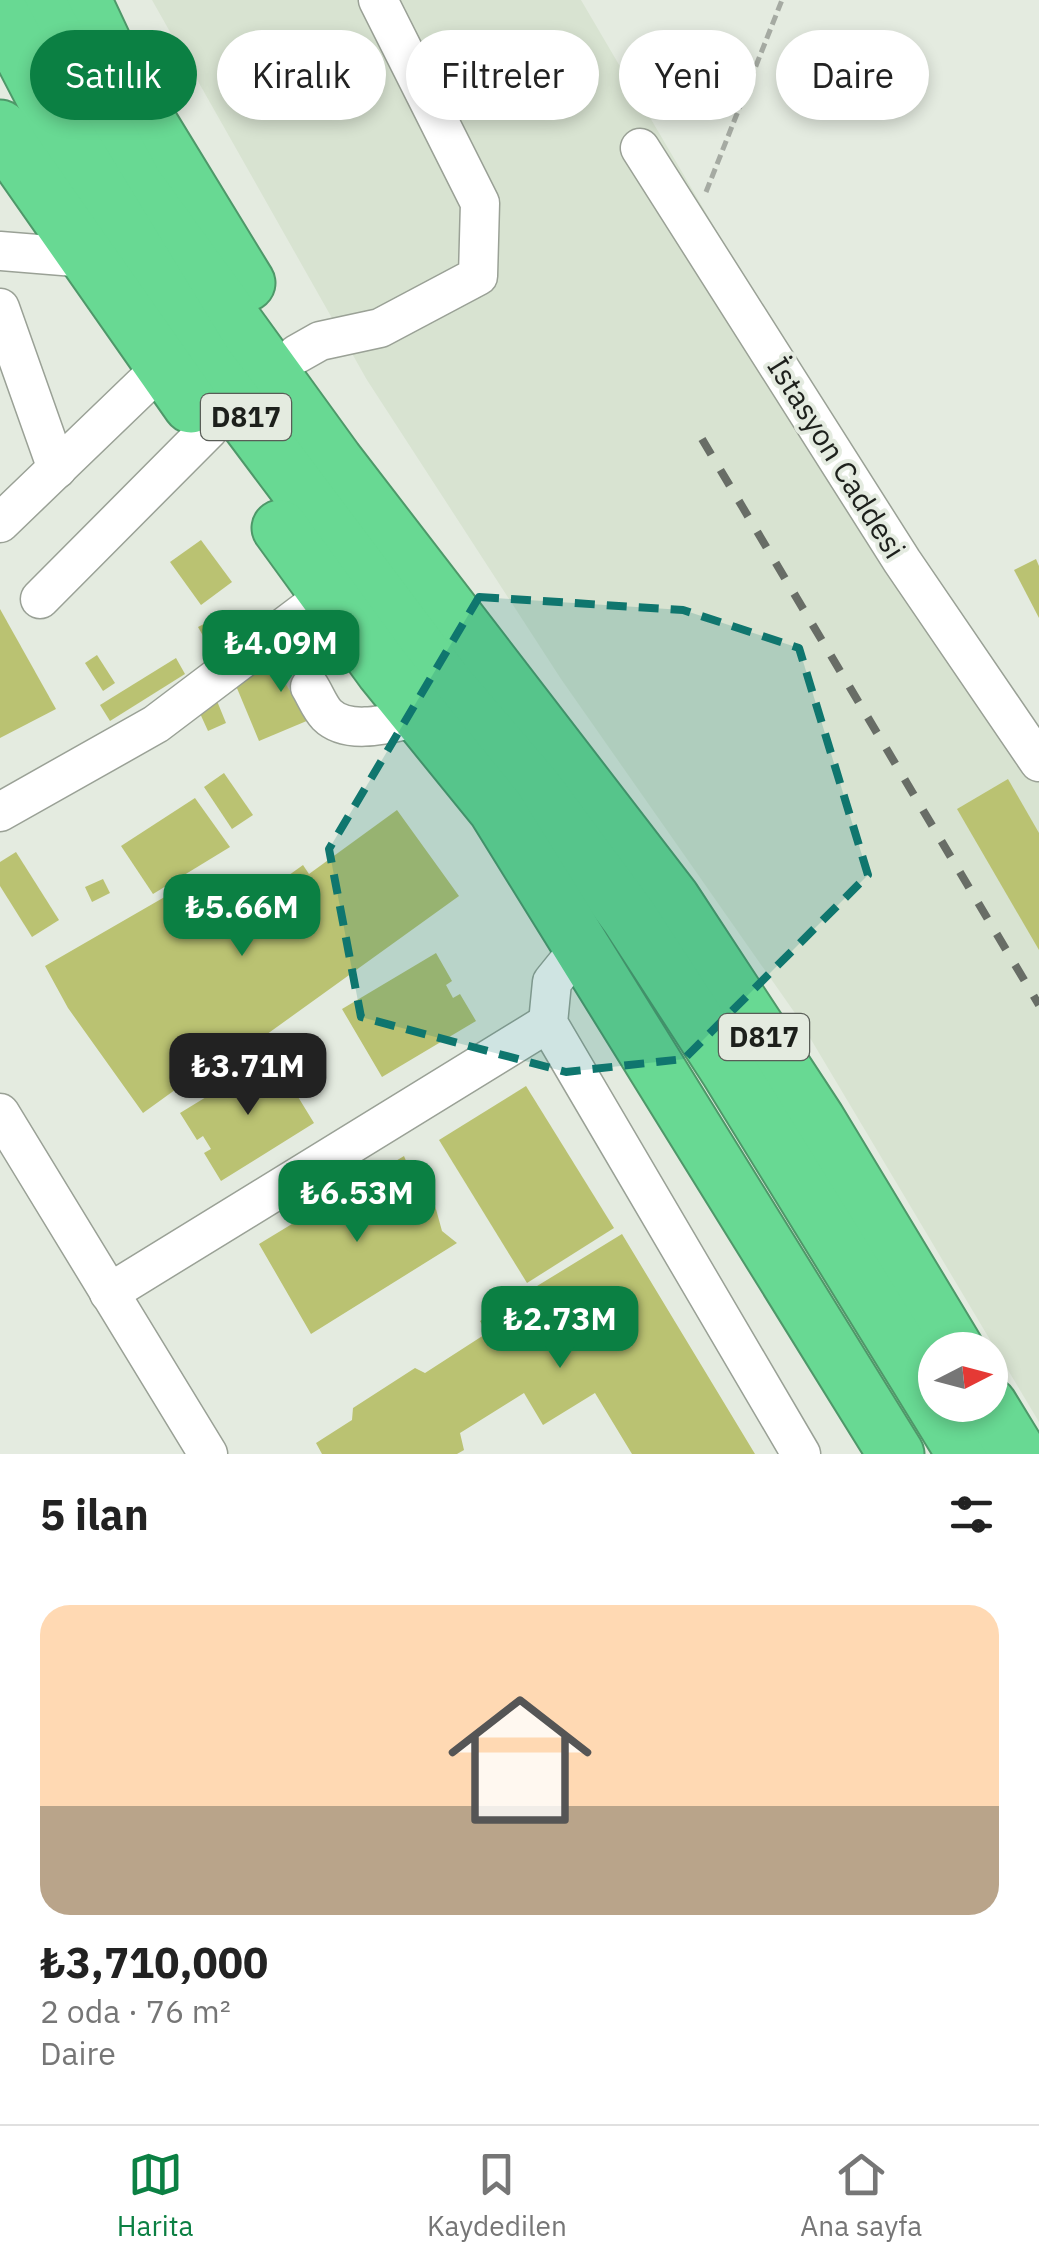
<!DOCTYPE html>
<html lang="tr">
<meta charset="utf-8">
<style>
:root{--surface:#fff;--page:#f6f6f6;--text:#222;--muted:#767676;--line:#e0e0e0;--accent:#0b8043}
body{margin:0;font-family:"IBM Plex Sans",sans-serif;background:var(--page);color:var(--text);height:100vh;display:flex;flex-direction:column;font-size:38px;white-space:nowrap}
*{box-sizing:border-box;margin:0}
p{font-size:32px;color:var(--muted)}
.icon{flex:none;width:55px;height:55px;fill:none;stroke:currentColor;stroke-width:2;stroke-linecap:round;stroke-linejoin:round}
.map{position:relative;height:1454px;overflow:hidden}
.drawer{display:flex;flex-direction:column;background:var(--surface);flex:1}
.drawer>*{flex:none}
.hud{position:absolute;left:30px;top:30px;width:980px;height:90px;display:flex;gap:20px}
.needle{width:65px;rotate:84deg}
.fabs{position:absolute;left:918px;top:1332px;display:grid;gap:20px}
.fabs a{display:grid;place-items:center;width:90px;height:90px;border-radius:50%;background:var(--surface);box-shadow:0 5px 15px #0003;font-size:50px}
.price{position:absolute;translate:-50% -85px;padding:0 22px;border-radius:20px;background:var(--accent);color:#fff;font-size:32px;line-height:65px;filter:drop-shadow(0 2px 5px #0008)}
.price::after{content:'';position:absolute;left:50%;top:60px;width:30px;height:22px;margin-left:-15px;background:inherit;clip-path:polygon(0 0,100% 0,50% 100%)}
.price.current{background:#222;color:#fff}
ul{padding:0;list-style:none}
li{display:grid;align-content:center;gap:20px;height:530px;padding:0 40px}
li+li{border-top:2px solid var(--line)}
li span{display:grid;place-items:center;height:310px;border-radius:30px;color:#555}
li>.icon{margin-inline-start:auto}
span .icon{width:180px;height:180px;fill:#fffc;stroke-width:1}
li b{font-size:42px}
h2{display:flex;justify-content:space-between;align-items:center;height:120px;padding:0 40px;font-size:42px}
.chip{padding:0 35px;border-radius:45px;background:var(--surface);box-shadow:0 5px 15px #0003;font-size:35px;line-height:90px}
.chip.current{background:var(--accent);color:#fff}
.menu{display:flex;justify-content:space-around;align-items:center;height:140px;border-top:2px solid var(--line);background:var(--surface);font-size:28px;color:var(--muted)}
.menu a{display:grid;justify-items:center;gap:5px}
.menu .current{color:var(--accent)}
.map>svg:first-child{display:block}
.built{fill:#d8e3d1}
.building{fill:#bac272}
.lines{fill:none;stroke-linecap:round;stroke-linejoin:round}
.minor-tunnel{stroke:#bcc2b9;stroke-width:38;stroke-dasharray:38 19;stroke-linecap:butt}
.minor-casing{stroke:#9aa196;stroke-width:41}
.highway-casing{stroke:#4e9869;stroke-width:59}
.path{stroke:#a5aaa2;stroke-width:5;stroke-dasharray:10 5;stroke-linecap:butt}
.minor{stroke:#fff;stroke-width:38}
.highway{stroke:#68d993;stroke-width:55}
.rail{stroke:#686d66;stroke-width:8;stroke-dasharray:18 18;stroke-linecap:butt}
.marked{fill:#0f766e;fill-opacity:0.2;stroke:#0f766e;stroke-width:8;stroke-dasharray:20 12;stroke-linejoin:round}
.labels{text-anchor:middle;stroke-width:8;stroke-linejoin:round;paint-order:stroke}
.shield{fill:#e4ebe0;stroke:#595d57;stroke-width:2.5}
.shield-label{font-size:28px;font-weight:bold;fill:#1d201c}
.street-label{font-size:30px;fill:#1d201c;stroke:#e4ebe0}
</style>
<div class="map">
<svg width="1039" height="1454" viewBox="0 0 1039 1454">
<rect width="100%" height="100%" fill="#e4ebe0"/>
<polygon class="built" points="152,0 581,0 1039,780 1039,1422 797,1016 561,679 367,380"/>
<g class="building">
<polygon points="201,540 232,582 201,605 170,562"/>
<polygon points="1036,559 1039,566 1039,618 1014,570"/>
<polygon points="0,609 56,709 0,738"/>
<polygon points="229,611 237,625 206,641 198,627"/>
<polygon points="310,650 323,681 309,720 259,741 234,681"/>
<polygon points="97,655 115,683 103,691 85,663"/>
<polygon points="176,658 185,674 110,721 100,705"/>
<polygon points="217,701 226,723 208,731 198,709"/>
<polygon points="224,773 253,815 232,829 204,787"/>
<polygon points="1008,779 1039,833 1039,950 957,809"/>
<polygon points="195,798 230,847 153,894 121,846"/>
<polygon points="397,810 459,896 238,1055 233,1048 143,1113 68,1008 45,966 201,876 228,919 303,865 309,874"/>
<polygon points="16,852 59,920 32,937 0,886 0,862"/>
<polygon points="103,879 110,893 92,902 85,887"/>
<polygon points="436,953 452,981 446,985 453,998 460,994 476,1021 382,1077 342,1009"/>
<polygon points="273,1056 314,1123 221,1181 204,1153 211,1149 203,1136 197,1140 180,1113"/>
<polygon points="526,1086 614,1228 527,1283 439,1140"/>
<polygon points="404,1156 417,1187 434,1202 442,1231 457,1243 311,1334 259,1244"/>
<polygon points="622,1234 755,1454 632,1454 595,1393 543,1425 524,1393 460,1433 464,1450 457,1454 322,1454 316,1443 352,1420 353,1408 415,1368 425,1373 487,1333 480,1321"/>
</g>
<g class="lines">
<polyline class="minor-tunnel" points="292,658 310,687"/>
<g class="minor-casing">
<g id="minor">
<polyline points="640,148 902,561 1039,762"/>
<polyline points="0,251 87,258"/>
<polyline points="0,308 57,469"/>
<polyline points="297,354 320,341 380,328 478,276 480,203 378,0"/>
<polyline points="0,523 163,366"/>
<polyline points="40,599 209,429"/>
<path d="M310 687C315 695 320 708 327 715 349 737 395 722 421 717"/>
<polyline points="0,812 156,724 328,594"/>
<polyline points="581,946 552,982 548,1023 801,1454"/>
<polyline points="0,1113 208,1454"/>
<polyline points="109,1293 548,1023"/>
</g>
</g>
<g class="highway-casing">
<g id="highway">
<polyline points="83,0 113,64 247,283"/>
<polyline points="40,8 135,185 335,461 672,899 817,1120 956,1350"/>
<polyline points="0,12 53,114 205,364 445,684 537,792 629,917 729,1071 965,1454"/>
<polyline points="0,128 13,151 191,405"/>
<polyline points="280,528 384,671 496,809 896,1454"/>
<polyline points="989,1405 1019,1454"/>
</g>
</g>
<polyline class="path" points="706,192 782,0"/>
<use href="#minor" class="minor"/>
<use href="#highway" class="highway"/>
<polyline class="rail" points="702,439 1039,1005"/>
</g>
<path class="marked" d="M479 597 683 610 799 648 868 875 684 1059 566 1072 361 1017 329 849Z"/>
<g class="labels">
<g class="shield">
<rect x="201" y="394" width="90" height="46" rx="8"/>
<rect x="719" y="1014" width="90" height="46" rx="8"/>
</g>
<g class="shield-label">
<text x="246" y="427">D817</text>
<text x="764" y="1047">D817</text>
</g>
<g class="street-label">
<text transform="translate(836 458) rotate(58)" y="10">İstasyon Caddesi</text>
</g>
</g>
</svg>
<div class="fabs">
<a><svg class="needle" viewBox="-14 -14 28 28"><path d="M0-13l5 13h-10z" fill="#e53935"/><path d="M0 13l5-13h-10z" fill="#767676"/></svg></a>
</div>
<b class="price" style="left:281px;top:695px">₺4.09M</b>
<b class="price" style="left:242px;top:959px">₺5.66M</b>
<b class="price current" style="left:248px;top:1118px">₺3.71M</b>
<b class="price" style="left:357px;top:1245px">₺6.53M</b>
<b class="price" style="left:560px;top:1371px">₺2.73M</b>
<div class="hud">
<a class="chip current">Satılık</a>
<a class="chip">Kiralık</a>
<a class="chip">Filtreler</a>
<a class="chip">Yeni</a>
<a class="chip">Daire</a>
</div>
</div>
<section class="drawer">
<h2>5 ilan<svg class="icon" aria-label="filters" viewBox="0 0 24 24"><path d="M4 7h16M4 17h16"/><circle cx="9" cy="7" r="2"/><circle cx="15" cy="17" r="2"/></svg></h2>
<ul>
<li><span style="background:linear-gradient(#ffd9b3 65%,#b9a48a 0)"><svg class="icon" aria-label="home" viewBox="0 0 24 24"><path d="M3 11l9-7 9 7M6 9v11h12V9"/></svg></span><div><b>₺3,710,000</b><p>2 oda · 76 m²</p><p>Daire</p></div></li>
</ul>
</section>
<nav class="menu">
<a class="current"><svg class="icon" aria-label="map" viewBox="0 0 24 24"><path d="M3 6l6-2 6 2 6-2v14l-6 2-6-2-6 2zM9 4v14M15 6v14"/></svg>Harita</a>
<a><svg class="icon" aria-label="saved" viewBox="0 0 24 24"><path d="M7 4h10v16l-5-4-5 4z"/></svg>Kaydedilen</a>
<a><svg class="icon" aria-label="home" viewBox="0 0 24 24"><path d="M3 11l9-7 9 7M6 9v11h12V9"/></svg>Ana sayfa</a>
</nav>
